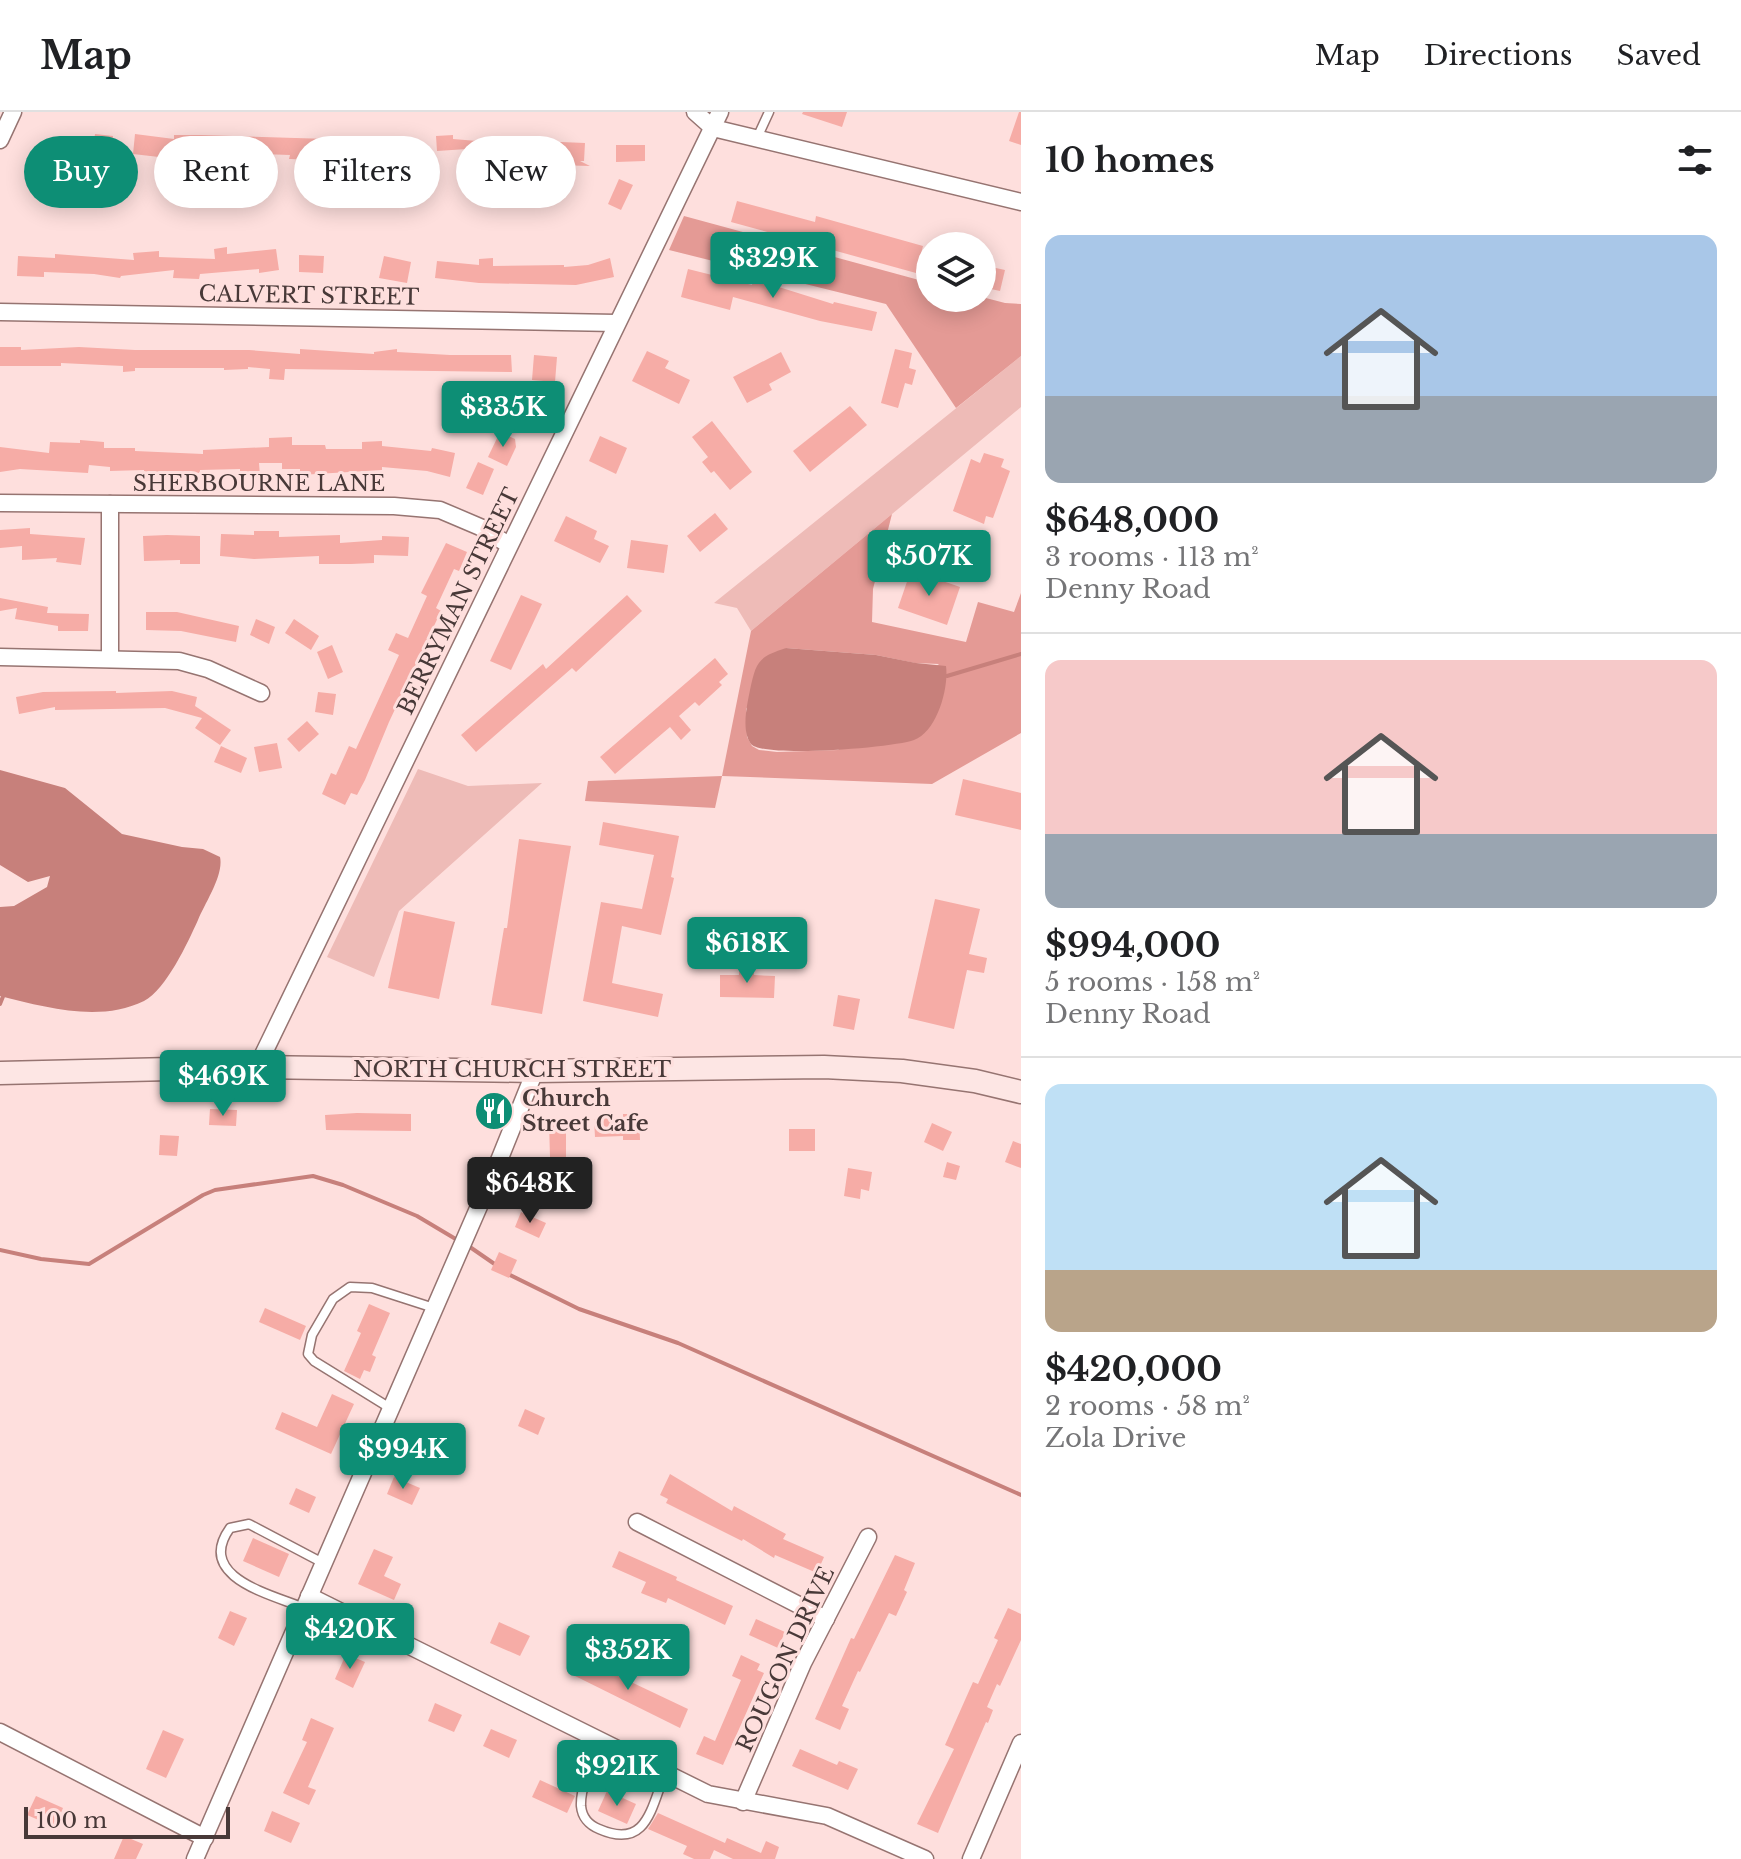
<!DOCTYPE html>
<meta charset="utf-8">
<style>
:root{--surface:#fff;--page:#f6f6f6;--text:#202124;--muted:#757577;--line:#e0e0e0;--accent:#0d8e75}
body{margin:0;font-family:"Libre Baskerville",serif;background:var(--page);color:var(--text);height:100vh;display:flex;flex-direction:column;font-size:30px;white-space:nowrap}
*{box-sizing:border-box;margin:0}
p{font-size:26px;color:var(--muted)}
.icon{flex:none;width:44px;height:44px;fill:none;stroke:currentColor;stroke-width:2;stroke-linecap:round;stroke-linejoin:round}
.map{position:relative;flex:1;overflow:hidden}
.drawer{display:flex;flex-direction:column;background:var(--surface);width:720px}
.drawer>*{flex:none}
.guide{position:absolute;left:24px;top:24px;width:760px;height:72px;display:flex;gap:16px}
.tools{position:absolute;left:916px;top:120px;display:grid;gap:16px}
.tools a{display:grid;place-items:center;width:80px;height:80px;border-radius:50%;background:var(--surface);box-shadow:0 4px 20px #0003;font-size:40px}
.scale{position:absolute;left:24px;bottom:20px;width:206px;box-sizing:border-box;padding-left:8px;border:4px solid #483938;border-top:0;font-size:22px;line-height:28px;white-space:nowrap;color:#483938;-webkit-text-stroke:6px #fedfdd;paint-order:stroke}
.price{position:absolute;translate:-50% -68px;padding:0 18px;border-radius:8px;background:var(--accent);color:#fff;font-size:26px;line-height:52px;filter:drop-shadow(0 2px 4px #0008)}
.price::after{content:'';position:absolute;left:50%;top:48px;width:24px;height:18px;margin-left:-12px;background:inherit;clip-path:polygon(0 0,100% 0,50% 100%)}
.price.on{background:#222;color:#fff}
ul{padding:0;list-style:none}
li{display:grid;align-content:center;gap:16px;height:424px;padding:0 24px}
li+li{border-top:2px solid var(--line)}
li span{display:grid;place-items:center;height:248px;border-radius:16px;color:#555}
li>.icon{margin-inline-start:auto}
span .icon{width:144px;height:144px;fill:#fffc;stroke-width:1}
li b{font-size:34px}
h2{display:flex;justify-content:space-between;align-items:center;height:96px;padding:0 24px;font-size:34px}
.tag{padding:0 28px;border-radius:36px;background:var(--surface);box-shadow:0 4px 20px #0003;font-size:28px;line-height:72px}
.tag.on{background:var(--accent);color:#fff}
header{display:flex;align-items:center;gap:48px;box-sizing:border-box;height:112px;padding:0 40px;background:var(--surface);border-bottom:2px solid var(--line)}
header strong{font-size:38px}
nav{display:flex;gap:44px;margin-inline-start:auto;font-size:28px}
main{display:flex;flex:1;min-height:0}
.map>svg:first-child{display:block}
.green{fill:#eebbb7}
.forest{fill:#e49a95;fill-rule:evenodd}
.water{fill:#c7807b}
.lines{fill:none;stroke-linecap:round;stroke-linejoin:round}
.stream{stroke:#c7807b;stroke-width:4}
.building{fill:#f6aca6}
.service-casing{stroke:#967471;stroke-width:11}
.minor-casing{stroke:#967471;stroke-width:19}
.secondary-casing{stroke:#967471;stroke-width:25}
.service{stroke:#fff;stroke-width:8}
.minor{stroke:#fff;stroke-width:16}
.secondary{stroke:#fde6e4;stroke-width:22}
.labels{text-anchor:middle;stroke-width:6;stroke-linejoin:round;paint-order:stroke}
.street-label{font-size:22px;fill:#483938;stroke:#fedfdd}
.poi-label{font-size:22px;font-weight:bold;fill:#483938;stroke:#fedfdd;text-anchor:start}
</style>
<header>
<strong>Map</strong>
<nav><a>Map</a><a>Directions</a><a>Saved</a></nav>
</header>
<main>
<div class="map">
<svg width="1021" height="1747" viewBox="0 0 1021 1747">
<rect width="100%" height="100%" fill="#fedfdd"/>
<g class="green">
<polygon points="1021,244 1021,295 751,519 737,496 714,491"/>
<polygon points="418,657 468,674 542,671 399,799 374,865 327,845"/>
</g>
<g class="forest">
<polygon points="684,104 930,171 930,186 982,185 1005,191 1021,192 1021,244 956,296 886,192 669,138"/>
<path d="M892 402 873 477 872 510 966 530 978 490 1014 500 1021 481V621L932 672 722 664 715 696 585 689 588 669 722 664 751 519ZM786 536 876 543 915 551 939 552 838 638 777 640 759 638 752 634 747 625 746 597Z"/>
</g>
<g class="water">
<path d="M786 536 876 543 916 551 946 554C949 576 937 620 914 628 893 636 762 646 751 632 741 619 747 593 750 578 756 550 758 545 786 536Z"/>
<path d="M0 658 65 676 122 722 182 735 203 737 220 745C224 763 205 791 198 808 188 830 166 878 144 889 99 911 45 895 0 884V795L14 794 47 775 50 764 28 770 0 753Z"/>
</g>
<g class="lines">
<g class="stream">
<polyline points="947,564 1021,542"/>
<polyline points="0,892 4,882"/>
<polyline points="467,1133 496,1153"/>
<polyline points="0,1138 41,1147 89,1152 203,1083 215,1078 313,1064 343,1073 417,1104 459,1129"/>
<polyline points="506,1161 579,1197 678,1231 1021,1383"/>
</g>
</g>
<g class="building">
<polygon points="803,0 847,0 842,15 802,2"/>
<polygon points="1019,0 1021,0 1021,33 1009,29"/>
<polygon points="95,22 113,24 108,66 116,65 118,86 104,88 100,54 91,53"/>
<polygon points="135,22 174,27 174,23 201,23 329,27 329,24 357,25 356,46 316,44 316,48 289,47 290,43 261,42 261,51 249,51 249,44 159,45 133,42"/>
<polygon points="453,23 453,27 513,32 513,28 585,31 584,49 580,49 590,54 555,53 555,48 519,46 519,51 466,47 467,37 437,39 436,24"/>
<polygon points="379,24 407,29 404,46 376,41"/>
<polygon points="616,33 645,33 645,49 616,50"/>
<polygon points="619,67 633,73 621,98 608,92"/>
<polygon points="737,89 815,110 816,104 923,134 916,161 731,110"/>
<polygon points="227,135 227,142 276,137 279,158 259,161 259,157 200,162 199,167 173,166 174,158 121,164 120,166 94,162 44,160 44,165 17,164 18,144 55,146 55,142 134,148 133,141 159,139 159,145 215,147 214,137"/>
<polygon points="299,143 324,144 323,161 299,160"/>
<polygon points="384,144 411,150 407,171 379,166"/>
<polygon points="493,146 493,154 564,153 564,155 588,153 610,146 614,165 576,173 479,171 435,166 437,149 479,153 479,147"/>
<polygon points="982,153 1005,158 1000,179 982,175"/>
<polygon points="688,157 752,173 753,167 833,192 834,190 877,200 872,219 820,209 733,185 730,198 681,185"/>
<polygon points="0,235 21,235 21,238 79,235 135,238 249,238 300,242 300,237 374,242 374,240 397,237 397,240 450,243 511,243 512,260 285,257 284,268 269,267 270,257 248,255 248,257 224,258 224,256 135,256 135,259 123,260 123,254 61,251 61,254 0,254"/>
<polygon points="895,237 912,241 909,256 916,258 912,273 905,271 898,296 881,291"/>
<polygon points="647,239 669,249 665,256 690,268 679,292 632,269"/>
<polygon points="781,240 791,260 769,272 772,278 747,291 733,265"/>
<polygon points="534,243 557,245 555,270 532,268"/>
<polygon points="850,294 867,313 810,360 793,339"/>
<polygon points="712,309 752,360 730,378 714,359 711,361 702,350 708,345 692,325"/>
<polygon points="500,320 515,327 516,335 507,354 488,345"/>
<polygon points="600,324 627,336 616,362 589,349"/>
<polygon points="292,325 292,333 325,333 326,337 362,337 362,330 382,329 382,334 431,339 432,336 455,341 450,365 427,359 382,355 382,358 300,363 300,357 282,357 282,351 259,351 260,364 240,364 240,357 200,358 200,361 144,361 144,358 110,359 110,355 89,353 88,361 20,357 0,360 0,335 49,341 50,330 80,331 80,328 104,330 104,336 135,336 135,339 203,342 203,338 269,335 269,326"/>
<polygon points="984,341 1004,347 1001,355 1010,359 993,406 986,404 984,412 953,399 971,347 980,351"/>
<polygon points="478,350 494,357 483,383 466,376"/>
<polygon points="715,401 728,417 700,440 687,424"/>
<polygon points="566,404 597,419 594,427 609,434 600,451 554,429"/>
<polygon points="30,416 30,422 85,426 81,453 56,450 57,446 22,448 22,434 0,436 0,418"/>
<polygon points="254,419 279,419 279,425 340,423 340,431 382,428 382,424 409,425 408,444 374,443 374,451 351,452 319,452 319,444 254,447 220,444 221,422 254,423"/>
<polygon points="167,423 200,424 200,452 180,452 180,448 144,449 143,424"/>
<polygon points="631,428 668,433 664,461 627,456"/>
<polygon points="446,431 467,440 459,459 454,457 436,496 441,499 389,610 365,668 357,683 351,681 345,693 322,682 331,661 336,663 349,634 356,637 399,543 388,538 396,521 408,526 427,484 421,481"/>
<polygon points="911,458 960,475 947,513 898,496"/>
<polygon points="521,483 542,492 511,558 490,549"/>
<polygon points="627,483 642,499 576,560 572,556 476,640 461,623 543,552 546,557"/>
<polygon points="0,486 48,495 47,501 89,502 88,519 58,519 58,514 15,507 17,496 0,499"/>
<polygon points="146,500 177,500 239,514 236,530 181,519 146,518"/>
<polygon points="256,507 275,515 269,532 250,523"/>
<polygon points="294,507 319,524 311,538 285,521"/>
<polygon points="332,533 343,560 328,567 317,540"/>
<polygon points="715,546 728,562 719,570 722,573 699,594 695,590 679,604 691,618 681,628 670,615 615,662 600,645"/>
<polygon points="116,579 116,581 172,579 197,585 195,594 231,618 220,633 195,616 202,606 165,596 55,598 55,595 19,602 16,585 43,580"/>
<polygon points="318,580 336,582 333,603 315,600"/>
<polygon points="307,609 319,622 299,640 287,627"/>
<polygon points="277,631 282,656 259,660 254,635"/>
<polygon points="221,634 247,646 241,661 214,650"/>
<polygon points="963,667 1021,681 1021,718 955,703"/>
<polygon points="603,710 679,724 671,765 674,766 661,823 622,814 612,871 663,882 658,905 583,889 601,790 642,797 654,743 599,733"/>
<polygon points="519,727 571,734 542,902 491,893 504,816 507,816"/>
<polygon points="935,787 980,797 969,842 987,846 984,861 967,858 954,917 908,906"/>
<polygon points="404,799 455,810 439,887 388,876"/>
<polygon points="739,855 754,856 754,863 775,864 774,886 720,885 720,863 739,863"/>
<polygon points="838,883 860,887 854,918 833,914"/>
<polygon points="485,985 501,985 500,1013 484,1013"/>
<polygon points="210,997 237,998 236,1014 209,1013"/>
<polygon points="357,1001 411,1002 411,1019 326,1018 325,1003"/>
<polygon points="623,1002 639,1002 640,1028 623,1028 623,1024 595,1025 594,1007 623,1005"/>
<polygon points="566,1009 566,1063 548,1060 550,1045 549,1010"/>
<polygon points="932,1011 952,1020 943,1039 924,1030"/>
<rect x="789" y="1017" width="26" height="22"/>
<polygon points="160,1023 179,1024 177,1044 159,1043"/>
<polygon points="1013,1029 1021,1032 1021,1056 1005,1050"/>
<polygon points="947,1050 960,1054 956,1068 943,1065"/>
<polygon points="848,1056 872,1060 869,1079 861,1077 860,1087 844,1084"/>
<polygon points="521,1100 546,1111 539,1126 515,1115"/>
<polygon points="499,1140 517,1148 509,1166 491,1158"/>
<polygon points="369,1192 390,1201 372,1243 376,1245 370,1260 364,1258 360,1267 344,1259 361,1221 357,1219"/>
<polygon points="265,1196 306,1214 300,1228 259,1210"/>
<polygon points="332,1282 354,1292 331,1342 275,1317 282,1300 317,1315"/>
<polygon points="525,1297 545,1306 538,1323 518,1314"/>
<polygon points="670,1362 732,1399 734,1394 786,1422 783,1427 824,1445 817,1461 775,1443 774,1446 743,1427 742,1429 666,1391 668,1387 660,1383"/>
<polygon points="394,1365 420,1376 412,1393 387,1382"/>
<polygon points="296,1376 316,1385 309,1401 289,1392"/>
<polygon points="253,1426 289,1442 279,1465 243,1449"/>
<polygon points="374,1437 393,1445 384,1464 401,1472 394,1488 358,1472"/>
<polygon points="619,1439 677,1465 676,1468 733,1494 725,1513 668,1486 666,1491 641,1481 646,1470 612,1455"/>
<polygon points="895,1443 915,1451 904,1478 907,1480 896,1504 889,1501 860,1560 858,1559 842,1594 849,1597 840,1618 815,1607 851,1526 854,1527"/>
<polygon points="1008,1496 1021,1502 1021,1528 1000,1574 997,1572 987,1595 993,1598 988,1611 986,1610 938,1721 917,1712 954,1637 945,1633 973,1570 978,1572 998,1528 994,1526"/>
<polygon points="230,1499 247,1506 234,1534 218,1526"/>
<polygon points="756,1507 785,1520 778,1536 749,1523"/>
<polygon points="499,1510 530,1524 520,1544 490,1531"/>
<polygon points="346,1542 365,1550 353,1576 335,1567"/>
<polygon points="574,1543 688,1597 680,1616 567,1560"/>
<polygon points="741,1543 760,1552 757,1558 764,1561 723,1653 696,1642 704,1624 715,1629 741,1568 732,1564"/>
<polygon points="435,1591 462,1603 454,1620 428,1609"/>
<polygon points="311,1606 334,1616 308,1675 316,1678 309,1693 283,1681 307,1630 302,1628"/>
<polygon points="491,1617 517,1628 509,1646 483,1634"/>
<polygon points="163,1618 184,1627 166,1666 146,1657"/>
<polygon points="800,1637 837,1653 839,1649 858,1657 848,1678 792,1654"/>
<polygon points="540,1668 575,1684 567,1701 532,1685"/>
<polygon points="607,1679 636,1692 627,1712 598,1699"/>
<polygon points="36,1684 63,1696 55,1715 27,1703"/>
<polygon points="272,1699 300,1711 291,1731 264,1719"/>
<polygon points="658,1701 725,1731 727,1726 761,1741 766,1729 779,1735 775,1747 733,1747 714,1738 710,1747 694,1747 683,1742 687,1734 648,1717"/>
<polygon points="124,1724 143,1732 136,1747 114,1747"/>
</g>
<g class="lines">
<g class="service-casing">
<g id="service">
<polyline points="757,26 769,0"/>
<polyline points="390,1296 314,1249 308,1242 312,1223 333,1187 350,1175 372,1176 434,1196"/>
<path d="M304 1496C270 1482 195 1465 230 1416L249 1412 323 1451"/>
<path d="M602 1630C594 1649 580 1673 581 1694 582 1705 589 1713 599 1717 647 1738 651 1696 665 1661"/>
</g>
</g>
<g class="minor-casing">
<g id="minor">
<polyline points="695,0 713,16 1021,90"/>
<polyline points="0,28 13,0"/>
<polyline points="0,200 616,211"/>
<polyline points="0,391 394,394 440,398 480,415 509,433"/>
<polyline points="110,392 110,547"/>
<polyline points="0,545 179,549 208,557 261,581"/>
<polyline points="257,955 720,0"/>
<polyline points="637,1410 826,1507"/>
<polyline points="309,1484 708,1682 827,1704 925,1747"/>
<polyline points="0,1620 205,1726"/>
<polyline points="743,1690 803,1551 868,1425"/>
<polyline points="195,1747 500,1046 535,959"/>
<polyline points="971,1747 1021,1631"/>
</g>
</g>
<g class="secondary-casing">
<polyline id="secondary" points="0,961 257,955 535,959 824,955 902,959 975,969 1021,980"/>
</g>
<use href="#service" class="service"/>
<use href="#minor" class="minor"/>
<use href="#secondary" class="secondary"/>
</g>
<defs>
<g id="restaurant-disc" transform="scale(2)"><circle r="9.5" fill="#0d8e75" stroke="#fedfdd"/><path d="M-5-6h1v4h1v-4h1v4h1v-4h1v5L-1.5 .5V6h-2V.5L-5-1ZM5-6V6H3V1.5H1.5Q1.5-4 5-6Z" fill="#fff"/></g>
</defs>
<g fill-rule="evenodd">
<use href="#restaurant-disc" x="494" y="999"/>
</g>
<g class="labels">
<g class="street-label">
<text transform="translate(309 183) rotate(1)" y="8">CALVERT STREET</text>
<text x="259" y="379">SHERBOURNE LANE</text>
<text transform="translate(458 489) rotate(-64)" y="8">BERRYMAN STREET</text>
<text x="512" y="965">NORTH CHURCH STREET</text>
<text transform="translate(785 1547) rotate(-65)" y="8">ROUGON DRIVE</text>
</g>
<g class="poi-label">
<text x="522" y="994">Church<tspan x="522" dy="25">Street Cafe</tspan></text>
</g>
</g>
</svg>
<div class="tools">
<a><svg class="icon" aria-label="layers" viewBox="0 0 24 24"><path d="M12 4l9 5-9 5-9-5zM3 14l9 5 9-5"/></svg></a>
</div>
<div class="scale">100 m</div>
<b class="price" style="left:773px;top:188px">$329K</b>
<b class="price" style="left:503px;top:337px">$335K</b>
<b class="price" style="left:929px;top:486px">$507K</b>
<b class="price" style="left:747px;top:873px">$618K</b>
<b class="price" style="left:223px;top:1006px">$469K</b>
<b class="price on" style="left:530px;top:1113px">$648K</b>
<b class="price" style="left:403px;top:1379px">$994K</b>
<b class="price" style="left:350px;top:1559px">$420K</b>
<b class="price" style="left:628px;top:1580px">$352K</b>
<b class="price" style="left:617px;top:1696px">$921K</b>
<div class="guide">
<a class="tag on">Buy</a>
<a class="tag">Rent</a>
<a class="tag">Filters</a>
<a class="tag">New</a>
</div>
</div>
<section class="drawer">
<h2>10 homes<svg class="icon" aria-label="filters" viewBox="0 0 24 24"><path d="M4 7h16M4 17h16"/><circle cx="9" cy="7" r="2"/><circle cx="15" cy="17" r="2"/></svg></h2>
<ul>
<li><span style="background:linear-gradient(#a9c7e8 65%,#9aa5b1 0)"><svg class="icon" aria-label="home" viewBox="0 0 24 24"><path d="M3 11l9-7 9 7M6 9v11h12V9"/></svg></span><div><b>$648,000</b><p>3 rooms · 113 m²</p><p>Denny Road</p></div></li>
<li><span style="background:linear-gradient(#f6c9c9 70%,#9aa5b1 0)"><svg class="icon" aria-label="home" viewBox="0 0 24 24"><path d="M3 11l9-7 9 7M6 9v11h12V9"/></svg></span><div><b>$994,000</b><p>5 rooms · 158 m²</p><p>Denny Road</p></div></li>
<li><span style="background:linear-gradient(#bfe0f5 75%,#b9a48a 0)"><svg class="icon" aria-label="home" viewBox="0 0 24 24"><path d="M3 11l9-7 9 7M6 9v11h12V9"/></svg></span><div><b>$420,000</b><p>2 rooms · 58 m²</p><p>Zola Drive</p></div></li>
</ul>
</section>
</main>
